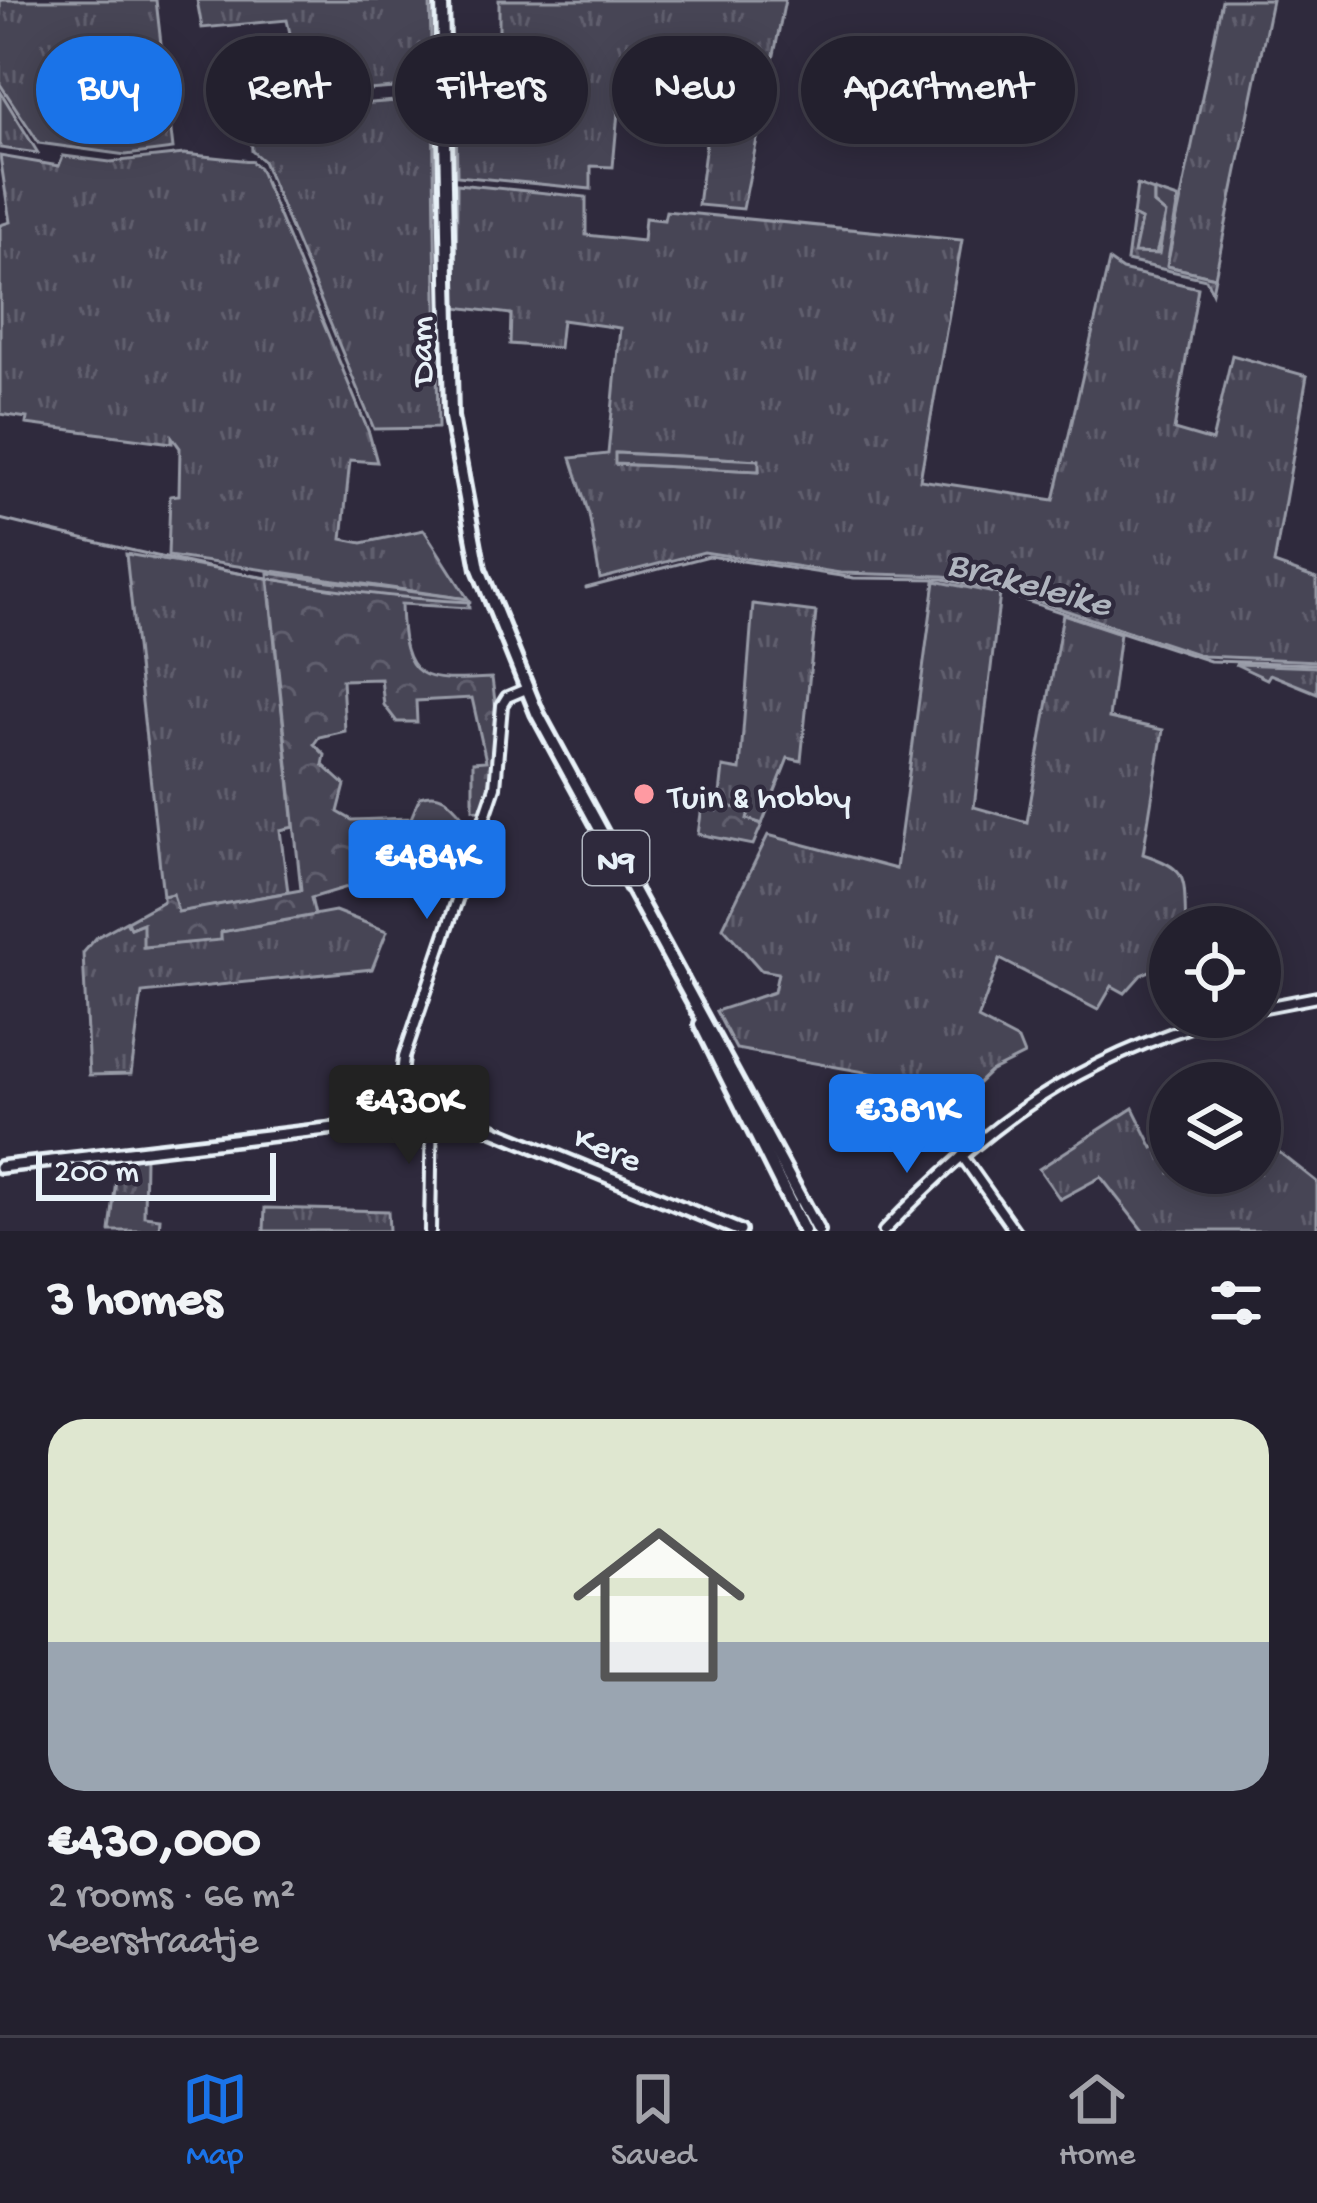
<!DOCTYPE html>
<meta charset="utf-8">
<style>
:root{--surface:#23202e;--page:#2b2836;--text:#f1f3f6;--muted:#a3a3aa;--line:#403e4a;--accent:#1a73e8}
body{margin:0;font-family:"Gochi Hand",sans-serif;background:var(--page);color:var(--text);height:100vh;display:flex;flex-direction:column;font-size:45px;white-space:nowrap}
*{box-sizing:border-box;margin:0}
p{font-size:39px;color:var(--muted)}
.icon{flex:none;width:66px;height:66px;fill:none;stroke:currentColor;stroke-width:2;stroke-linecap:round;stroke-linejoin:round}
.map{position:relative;height:1231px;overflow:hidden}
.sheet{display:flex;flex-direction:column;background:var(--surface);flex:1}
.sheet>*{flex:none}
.hud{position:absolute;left:36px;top:36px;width:1245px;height:108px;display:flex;gap:24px}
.fabs{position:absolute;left:1149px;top:906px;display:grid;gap:24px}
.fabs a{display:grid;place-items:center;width:132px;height:132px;border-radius:50%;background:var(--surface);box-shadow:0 6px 30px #0003,0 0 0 3px var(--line);font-size:60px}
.scale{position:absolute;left:36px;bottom:30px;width:240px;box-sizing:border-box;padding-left:12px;border:6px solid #e8f1f8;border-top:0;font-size:33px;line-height:42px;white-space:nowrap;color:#e8f1f8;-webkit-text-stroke:9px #2f2a3d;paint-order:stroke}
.price{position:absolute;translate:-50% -102px;padding:0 27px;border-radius:12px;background:var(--accent);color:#fff;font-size:39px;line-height:78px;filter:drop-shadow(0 3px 6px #0008)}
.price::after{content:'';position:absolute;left:50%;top:72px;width:36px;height:27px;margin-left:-18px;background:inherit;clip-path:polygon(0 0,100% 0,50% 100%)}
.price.on{background:#222;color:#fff}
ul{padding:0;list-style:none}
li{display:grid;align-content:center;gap:24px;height:636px;padding:0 48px}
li+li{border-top:3px solid var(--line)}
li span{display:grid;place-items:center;height:372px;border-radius:36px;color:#555}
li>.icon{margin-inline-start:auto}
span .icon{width:216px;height:216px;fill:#fffc;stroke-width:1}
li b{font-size:51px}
h2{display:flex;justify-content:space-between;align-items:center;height:144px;padding:0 48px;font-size:51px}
.pill{padding:0 42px;border-radius:54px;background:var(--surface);box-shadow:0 6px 30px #0003,0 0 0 3px var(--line);font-size:42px;line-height:108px}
.pill.on{background:var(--accent);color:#fff}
.dock{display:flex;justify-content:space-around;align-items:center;height:168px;border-top:3px solid var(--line);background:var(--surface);font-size:33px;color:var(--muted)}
.dock a{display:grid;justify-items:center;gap:6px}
.dock .on{color:var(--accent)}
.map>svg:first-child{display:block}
.grass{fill:url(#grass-tufts);stroke:#979aa6;stroke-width:3;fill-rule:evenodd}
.forest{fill:url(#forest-crowns);stroke:#979aa6;stroke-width:3}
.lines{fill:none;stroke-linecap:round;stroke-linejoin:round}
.stream{stroke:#9c9fab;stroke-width:3}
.minor-casing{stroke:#e8f1f8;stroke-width:16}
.tertiary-casing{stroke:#e8f1f8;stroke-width:18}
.primary-casing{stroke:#e8f1f8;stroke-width:20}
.minor{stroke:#2f2a3d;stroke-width:8}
.tertiary{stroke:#2f2a3d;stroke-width:9}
.primary{stroke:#2f2a3d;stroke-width:10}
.poi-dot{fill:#ff9aa2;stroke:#2f2a3d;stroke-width:4.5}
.labels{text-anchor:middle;stroke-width:9;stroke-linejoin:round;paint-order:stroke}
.shield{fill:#2f2a3d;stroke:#b0b5c0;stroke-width:3}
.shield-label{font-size:33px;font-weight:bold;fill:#e8f1f8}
.street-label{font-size:36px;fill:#e8f1f8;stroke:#2f2a3d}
.poi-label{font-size:36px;fill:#e8f1f8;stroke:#2f2a3d;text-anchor:start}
.water-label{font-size:39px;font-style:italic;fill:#afb4be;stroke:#2f2a3d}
</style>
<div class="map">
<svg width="1317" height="1231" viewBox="0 0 1317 1231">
<defs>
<pattern id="grass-tufts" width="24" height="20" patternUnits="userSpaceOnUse" patternTransform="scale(3)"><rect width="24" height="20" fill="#464455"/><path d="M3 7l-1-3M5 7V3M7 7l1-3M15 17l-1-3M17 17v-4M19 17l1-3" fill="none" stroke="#615f6e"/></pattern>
<pattern id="forest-crowns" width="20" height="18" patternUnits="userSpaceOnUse" patternTransform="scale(3)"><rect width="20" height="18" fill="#464455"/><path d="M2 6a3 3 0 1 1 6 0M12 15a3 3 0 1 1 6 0" fill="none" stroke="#615f6e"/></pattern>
</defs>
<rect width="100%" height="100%" fill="#2f2a3d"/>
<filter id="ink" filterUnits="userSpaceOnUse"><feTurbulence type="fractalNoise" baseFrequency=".00833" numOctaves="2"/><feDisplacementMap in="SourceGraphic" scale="24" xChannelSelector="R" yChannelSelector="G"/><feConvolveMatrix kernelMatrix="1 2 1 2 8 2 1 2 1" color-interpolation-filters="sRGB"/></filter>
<g filter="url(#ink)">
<g class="grass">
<polygon points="0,0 156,0 173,149 126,155 39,143 0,84"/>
<polygon points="197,0 430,0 432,85 304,95 287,20 202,28"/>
<polygon points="499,0 785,0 743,209 698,205 708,128 678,123 682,67 642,63 639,81 621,79 613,167 591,166 591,189 457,176 455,55 499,62"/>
<polygon points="1222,0 1272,0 1215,277 1167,266"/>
<polygon points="0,91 38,153 0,148"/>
<polygon points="433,98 438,428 374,429 263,161 252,151 250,113"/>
<polygon points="184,154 251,161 259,168 369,433 377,462 350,460 342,539 362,543 424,530 468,599 168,556 170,496 179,495 180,448 172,437 172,443 26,424 27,418 0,414 0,225 10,222 0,156 59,166 63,156 110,162"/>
<path d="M457 184 586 197V235L643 241 645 218 664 220 666 211 962 240 920 480 1054 500 1109 261 1122 270 1198 288 1174 430 1212 441 1232 355 1307 376 1274 564 1317 579V661L1203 656 992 586 944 576 840 573 704 552 600 579 589 514 571 458 608 454 620 328 562 320 559 348 510 344 511 314 456 307ZM616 453 758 460 759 471 616 464Z"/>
<polygon points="1137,185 1154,191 1154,204 1166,214 1155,258 1133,253 1141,220 1133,216"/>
<polygon points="126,554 268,578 294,827 280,830 288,892 177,913 173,894 163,896"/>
<path d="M935 581 1000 594 974 807 1027 822 1063 614 1120 633 1109 718 1163 730 1143 854C1192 870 1183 879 1186 927H1170V962L1141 975 1125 993 1112 986 1098 1010 1000 959 978 1019 1018 1040 1024 1055 990 1072 970 1091 736 1049 716 1011 774 992 778 973 761 970 723 927 768 835 896 869Z"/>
<polygon points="753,604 816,612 801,761 788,758 762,824 747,819 749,811 719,804 723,767 740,770"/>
<polygon points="1235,664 1317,667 1317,693 1270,674 1267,679"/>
<polygon points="335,911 387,931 372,969 142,993 131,1074 89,1075 83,953 97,937 126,921 130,928 144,922 144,947 221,939 220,932"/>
<polygon points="1133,1108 1153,1148 1170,1139 1170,1173 1260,1173 1260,1137 1317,1182 1317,1231 1143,1231 1101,1177 1060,1199 1039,1169"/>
<polygon points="145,1157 144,1216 160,1218 159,1231 110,1231 118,1162"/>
<polygon points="265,1208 388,1211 389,1231 264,1231"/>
</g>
<g class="forest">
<polygon points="1154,191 1178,199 1167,266 1215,277 1212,292 1206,279 1127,261 1133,216 1141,220 1134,253 1159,254 1166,214 1154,204"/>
<polygon points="615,453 759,460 759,471 615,464"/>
<path d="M268 573 468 599 469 608 401 604C403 683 421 682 492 678L499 733 483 812 473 809V762L486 761 472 698 416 701 417 722H397L384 705 381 679 342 680 345 731 319 737 314 744 325 755 323 765 345 785 338 812 352 820 411 818 420 797C448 787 457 814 476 831L467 859 379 865 380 872 350 881 351 886 311 898 315 915 221 932V940L143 947V923L130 928 127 921 163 901V896L173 894 178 912 301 890Z"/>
<polygon points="719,804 749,811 747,819 762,824 753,845 698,834 702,807 717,811"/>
</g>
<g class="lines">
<g class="stream">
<path d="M0 519C154 557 312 595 470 602"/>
<polyline points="586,588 709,556 854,578 944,579 996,591 1210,661 1317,664"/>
</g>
<g class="minor-casing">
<g id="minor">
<polyline points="1260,1008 1317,997"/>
<polyline points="399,1103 404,1057 495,787 502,705 507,697 526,689"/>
<polyline points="962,1156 1015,1231"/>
<polyline points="430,1231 432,1104"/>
<path d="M884 1231C988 1122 1076 1060 1221 1017"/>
</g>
</g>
<g class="tertiary-casing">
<polyline id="tertiary" points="0,1167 335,1128 420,1100 740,1231"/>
</g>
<g class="primary-casing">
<g id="primary">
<polyline points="442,0 451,417 479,569 537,713 818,1231"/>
<polyline points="701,1024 804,1231"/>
</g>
</g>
<use href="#minor" class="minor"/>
<use href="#tertiary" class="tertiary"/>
<use href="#primary" class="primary"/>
</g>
</g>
<circle class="poi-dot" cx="644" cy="794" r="12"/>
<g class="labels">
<rect class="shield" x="583" y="831" width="66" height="54" rx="9"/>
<g class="shield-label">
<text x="616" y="870">N9</text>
</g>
<g class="street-label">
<text transform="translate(418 351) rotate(-92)" y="13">Dam</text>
<text transform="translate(609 1146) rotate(23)" y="13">Kere</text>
</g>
<g class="poi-label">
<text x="668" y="807">Tuin &amp; hobby</text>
</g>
<g class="water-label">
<text transform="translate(1030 580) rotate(15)" y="14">Brakeleike</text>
</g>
</g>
</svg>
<div class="fabs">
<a><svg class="icon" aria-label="locate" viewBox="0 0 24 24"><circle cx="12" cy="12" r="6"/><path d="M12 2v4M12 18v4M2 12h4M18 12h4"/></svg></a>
<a><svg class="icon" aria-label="layers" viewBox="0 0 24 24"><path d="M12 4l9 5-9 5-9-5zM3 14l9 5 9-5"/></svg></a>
</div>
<div class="scale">200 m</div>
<b class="price" style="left:427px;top:922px">€484K</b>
<b class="price on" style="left:409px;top:1167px">€430K</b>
<b class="price" style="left:907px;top:1176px">€381K</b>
<div class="hud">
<a class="pill on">Buy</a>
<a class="pill">Rent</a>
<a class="pill">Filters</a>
<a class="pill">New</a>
<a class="pill">Apartment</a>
</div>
</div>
<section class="sheet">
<h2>3 homes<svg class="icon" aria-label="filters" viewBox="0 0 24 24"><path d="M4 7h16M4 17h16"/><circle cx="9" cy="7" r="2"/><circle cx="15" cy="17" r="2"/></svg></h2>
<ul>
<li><span style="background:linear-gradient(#dfe7d0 60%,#9aa5b1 0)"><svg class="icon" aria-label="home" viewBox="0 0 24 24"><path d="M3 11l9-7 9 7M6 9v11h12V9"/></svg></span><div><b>€430,000</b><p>2 rooms · 66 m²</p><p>Keerstraatje</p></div></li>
</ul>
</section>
<nav class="dock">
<a class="on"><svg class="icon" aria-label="map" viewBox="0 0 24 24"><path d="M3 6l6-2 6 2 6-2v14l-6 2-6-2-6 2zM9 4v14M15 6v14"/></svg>Map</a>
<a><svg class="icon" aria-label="saved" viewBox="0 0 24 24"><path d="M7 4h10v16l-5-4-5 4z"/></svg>Saved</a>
<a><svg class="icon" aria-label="home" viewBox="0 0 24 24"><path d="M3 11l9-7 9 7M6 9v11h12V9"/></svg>Home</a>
</nav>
